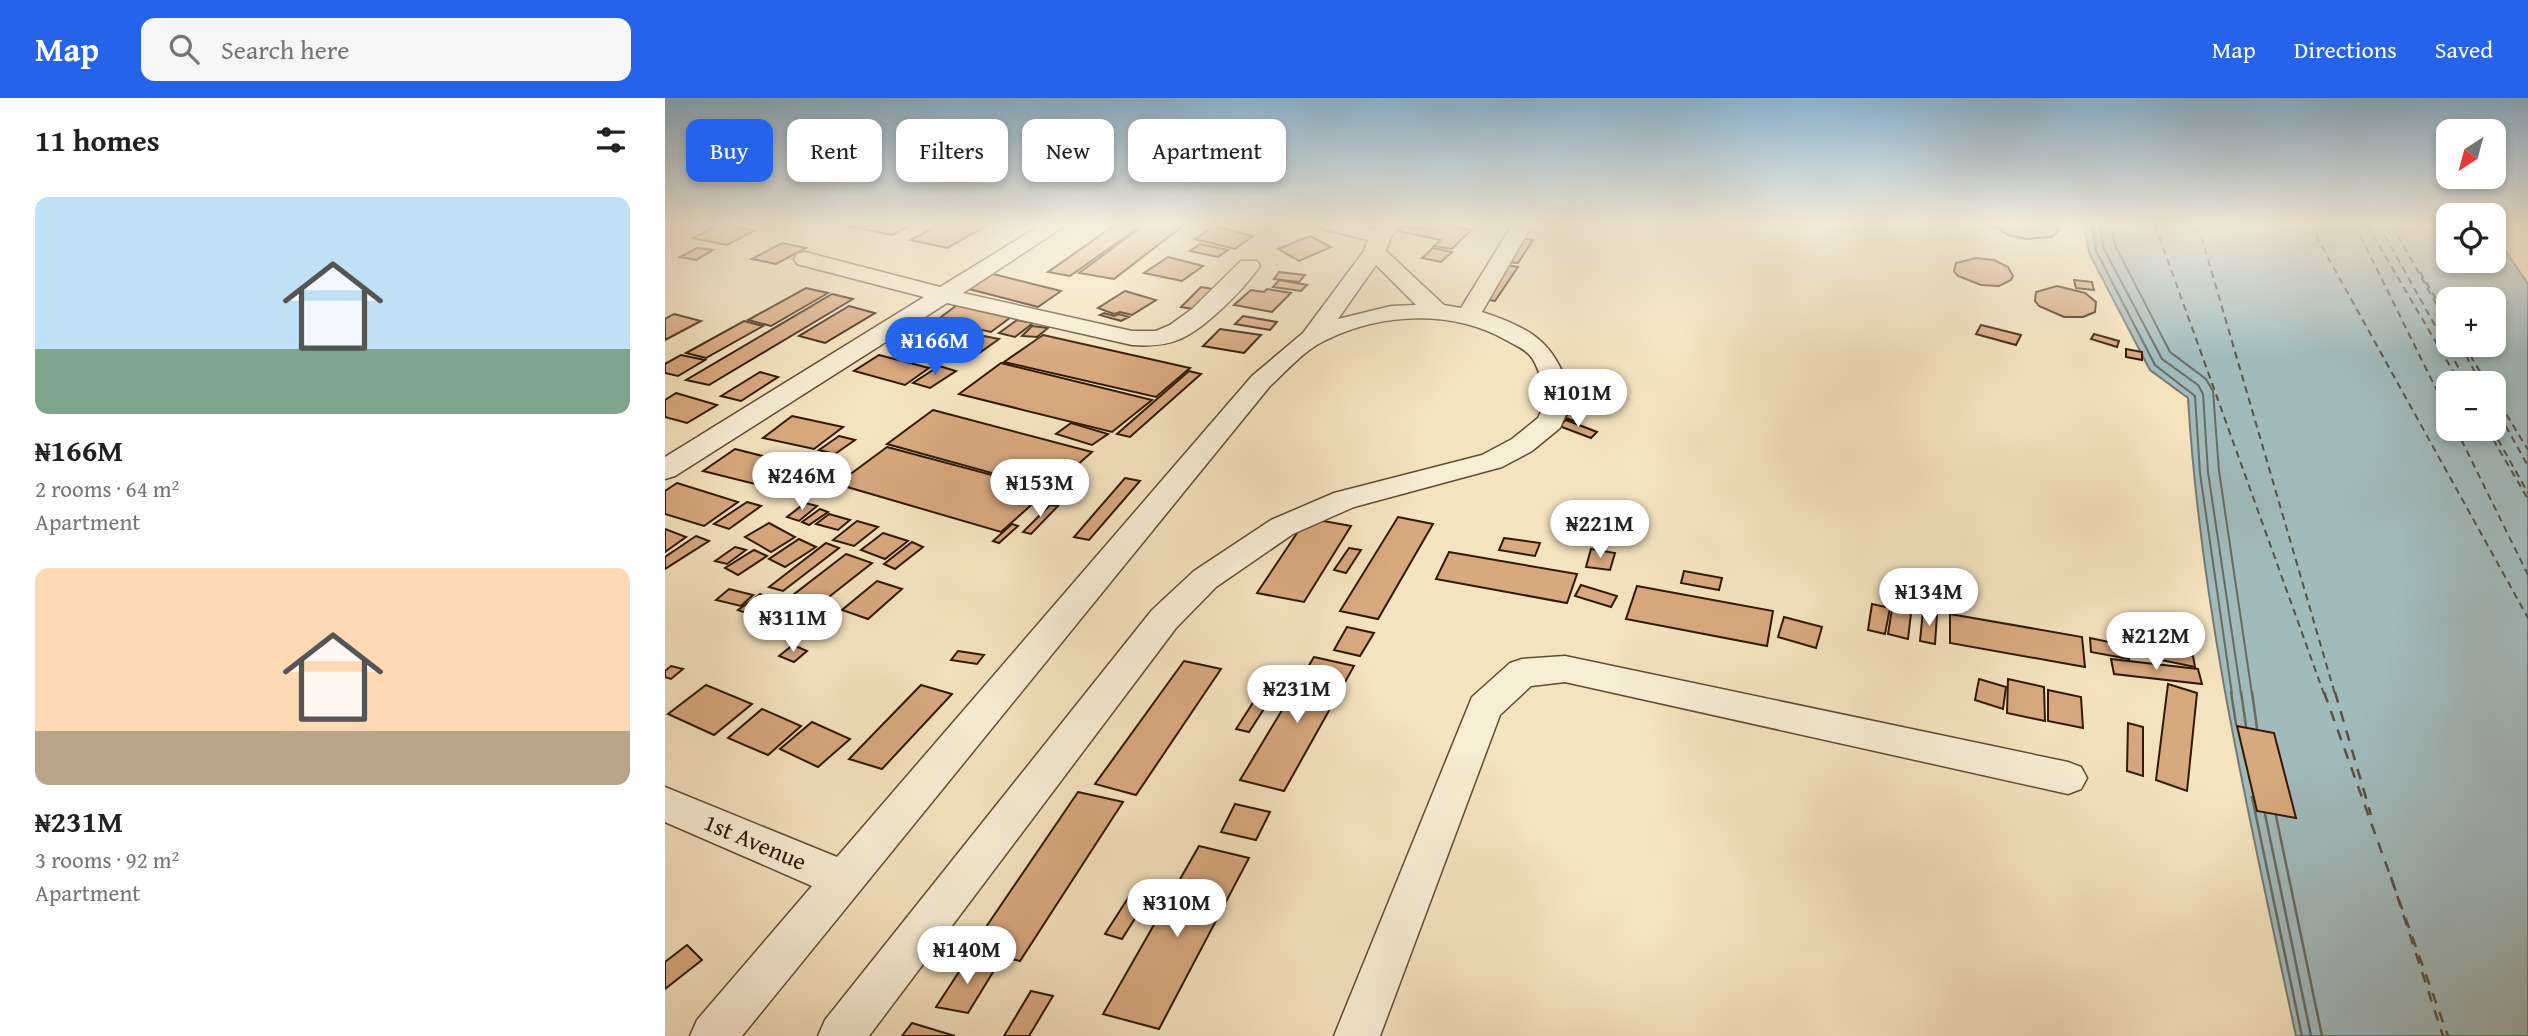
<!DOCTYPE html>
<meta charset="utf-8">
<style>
:root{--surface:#fff;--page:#f6f6f6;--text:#202124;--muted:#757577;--accent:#2563eb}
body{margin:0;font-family:"Gentium Book Plus",serif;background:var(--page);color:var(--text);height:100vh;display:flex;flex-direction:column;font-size:26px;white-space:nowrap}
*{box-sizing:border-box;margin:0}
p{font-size:23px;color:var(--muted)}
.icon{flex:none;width:38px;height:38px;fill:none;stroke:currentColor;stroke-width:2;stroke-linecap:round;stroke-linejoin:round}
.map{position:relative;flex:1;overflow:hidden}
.sheet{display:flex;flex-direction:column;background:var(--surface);width:665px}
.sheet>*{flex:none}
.guide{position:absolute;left:21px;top:21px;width:665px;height:63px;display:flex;gap:14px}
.needle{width:46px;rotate:216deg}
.fabs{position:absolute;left:1771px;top:21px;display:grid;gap:14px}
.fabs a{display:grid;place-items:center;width:70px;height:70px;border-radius:14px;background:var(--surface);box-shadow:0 4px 10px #0003;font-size:35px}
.price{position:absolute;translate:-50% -60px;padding:0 16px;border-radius:24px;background:#fff;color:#222;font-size:23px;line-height:46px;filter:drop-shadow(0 2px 4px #0008)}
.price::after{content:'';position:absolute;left:50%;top:42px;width:21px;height:16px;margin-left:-10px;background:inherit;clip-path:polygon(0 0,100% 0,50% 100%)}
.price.active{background:var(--accent);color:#fff}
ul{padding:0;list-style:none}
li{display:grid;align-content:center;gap:14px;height:371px;padding:0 35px}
li span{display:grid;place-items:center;height:217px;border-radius:14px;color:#555}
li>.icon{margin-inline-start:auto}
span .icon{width:126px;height:126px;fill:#fffc;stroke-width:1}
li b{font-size:30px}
h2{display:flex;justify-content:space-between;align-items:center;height:84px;padding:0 35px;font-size:30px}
.chip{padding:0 24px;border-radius:14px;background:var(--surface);box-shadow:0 4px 10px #0003;font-size:24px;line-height:63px}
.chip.active{background:var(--accent);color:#fff}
header{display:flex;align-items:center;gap:42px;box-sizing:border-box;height:98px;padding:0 35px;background:var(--accent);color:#fff}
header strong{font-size:33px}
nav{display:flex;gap:38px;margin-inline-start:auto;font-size:24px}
.search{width:490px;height:63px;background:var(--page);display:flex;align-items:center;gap:18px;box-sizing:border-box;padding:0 24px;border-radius:14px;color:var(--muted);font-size:26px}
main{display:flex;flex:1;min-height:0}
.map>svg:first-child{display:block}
.water{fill:#a1bbbd;stroke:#747a73;stroke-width:2;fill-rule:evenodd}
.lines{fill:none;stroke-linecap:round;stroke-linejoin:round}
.shore-far1{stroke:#696a60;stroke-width:2}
.shore{stroke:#696a60;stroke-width:2.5}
.ferry-far1{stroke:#585144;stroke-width:2;stroke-dasharray:7 5;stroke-linecap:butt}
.ferry{stroke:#585144;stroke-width:2.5;stroke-dasharray:11 9;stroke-linecap:butt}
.building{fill:#d8a87f;stroke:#311803;stroke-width:2}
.minor-casing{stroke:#624b32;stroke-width:3}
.minor{fill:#f8edd5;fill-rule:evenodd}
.labels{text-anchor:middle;stroke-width:5;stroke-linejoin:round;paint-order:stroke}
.near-street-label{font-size:24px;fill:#311803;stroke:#f8edd5}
</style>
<header>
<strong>Map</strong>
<div class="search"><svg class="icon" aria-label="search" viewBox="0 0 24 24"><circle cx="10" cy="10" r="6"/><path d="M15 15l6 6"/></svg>Search here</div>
<nav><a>Map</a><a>Directions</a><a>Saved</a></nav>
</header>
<main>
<section class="sheet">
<h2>11 homes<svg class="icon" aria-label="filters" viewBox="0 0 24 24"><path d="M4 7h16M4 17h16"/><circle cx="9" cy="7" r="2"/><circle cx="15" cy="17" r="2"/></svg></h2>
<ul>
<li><span style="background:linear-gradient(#bfe0f5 70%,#7fa58c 0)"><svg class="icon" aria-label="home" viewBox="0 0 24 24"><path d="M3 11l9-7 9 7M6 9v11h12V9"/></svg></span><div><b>₦166M</b><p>2 rooms · 64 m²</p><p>Apartment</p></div></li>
<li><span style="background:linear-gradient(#ffd9b3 75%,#b9a48a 0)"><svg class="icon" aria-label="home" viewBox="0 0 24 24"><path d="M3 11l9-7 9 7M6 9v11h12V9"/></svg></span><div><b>₦231M</b><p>3 rooms · 92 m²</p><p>Apartment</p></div></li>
</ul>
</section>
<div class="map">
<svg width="1863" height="938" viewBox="0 0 1863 938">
<rect width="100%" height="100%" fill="#f4e3bf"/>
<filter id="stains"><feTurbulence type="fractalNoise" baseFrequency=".00286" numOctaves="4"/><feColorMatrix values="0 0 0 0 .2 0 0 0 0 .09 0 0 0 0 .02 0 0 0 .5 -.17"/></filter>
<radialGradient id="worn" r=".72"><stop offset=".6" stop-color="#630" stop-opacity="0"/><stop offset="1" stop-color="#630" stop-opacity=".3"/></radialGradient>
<path class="water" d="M1419 127H1783V163H1829L1830 127 1840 152 1863 186V938H1631C1586 727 1536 516 1523 300L1485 272 1424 155ZM1783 201H1829V247H1783ZM1783 285H1829V331H1783Z"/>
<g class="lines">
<g class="shore-far1">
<polyline points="1427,127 1431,153 1490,267 1530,298 1535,375 1567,596"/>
<polyline points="1435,127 1439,151 1497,261 1533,287 1538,296 1543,374 1576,596"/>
<polyline points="1446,127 1450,147 1505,254 1541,281 1548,293 1554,373 1587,596"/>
</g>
<g class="shore">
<polyline points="1566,594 1571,626"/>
<polyline points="1576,594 1581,628"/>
<polyline points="1587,594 1592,630"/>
<polyline points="1587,699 1637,938"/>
<polyline points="1600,716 1646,938"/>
<polyline points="1611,718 1657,938"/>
</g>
<g class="ferry-far1">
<polyline points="1490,127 1659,596"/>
<polyline points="1533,127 1670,596"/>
<polyline points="1645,127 1863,520"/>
<polyline points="1690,127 1783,315"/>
<polyline points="1702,127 1795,285"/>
<polyline points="1714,127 1802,285"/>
<polyline points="1727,127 1783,227"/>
<polyline points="1755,174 1783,221"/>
<polyline points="1795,247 1816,285"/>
<polyline points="1799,247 1822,285"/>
<polyline points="1829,296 1863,352"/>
<polyline points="1829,307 1863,368"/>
<polyline points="1791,331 1863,477"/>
<polyline points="1822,331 1863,401"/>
<polyline points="1827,331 1863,395"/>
</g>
<g class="ferry">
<polyline points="1659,594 1783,938"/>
<polyline points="1670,594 1706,717"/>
<polyline points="1726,779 1778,938"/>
</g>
</g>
<g class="building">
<polygon points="53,127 58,127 89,133 62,147 28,140"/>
<polygon points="240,127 244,128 227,137 183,128"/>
<polygon points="273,127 323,127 282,150 246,142"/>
<polygon points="450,127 477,127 405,178 383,174"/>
<polygon points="479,127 519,127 449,181 414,175"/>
<polygon points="761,127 777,127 806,132 787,151 769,148 776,142 733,133 738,128 756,131"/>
<polygon points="1328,127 1392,127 1394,132 1387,139 1361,141 1343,137"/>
<polygon points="549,128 588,138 570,151 530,141"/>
<polygon points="645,138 666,149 634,163 613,151"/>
<polygon points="855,140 868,142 853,165 840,164"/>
<polygon points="117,145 141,150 111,166 87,161"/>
<polygon points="535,146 563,152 553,159 525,153"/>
<polygon points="32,150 48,152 31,162 15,159"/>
<polygon points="768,150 787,154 776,164 757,160"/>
<polygon points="503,159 538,168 517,183 479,175"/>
<polygon points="1311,160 1329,162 1343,169 1348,178 1346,182 1334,188 1316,187 1293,178 1289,173 1291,165"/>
<polygon points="842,167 853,169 830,203 819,201"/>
<polygon points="614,174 640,177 634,184 609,181"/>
<polygon points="328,176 396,193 373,209 304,191"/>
<polygon points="614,182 642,187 636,193 608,189"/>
<polygon points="1409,182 1427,184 1429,192 1411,190"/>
<polygon points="1392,188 1420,195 1431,204 1430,214 1418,219 1399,219 1374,208 1370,203 1371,194"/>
<polygon points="536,189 554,192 534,212 516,209"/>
<polygon points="141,190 163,195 106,228 83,222"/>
<polygon points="602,191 626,195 607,214 569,207 586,192 599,194"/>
<polygon points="460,193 491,202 467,217 455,214 449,216 433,210"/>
<polygon points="167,196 188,201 44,287 21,282"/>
<polygon points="296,204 350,216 326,234 272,222"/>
<polygon points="184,208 210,215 160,245 134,238"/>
<polygon points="439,215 449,218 454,216 464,219 456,223 435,217"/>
<polygon points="9,216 36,223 0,242 0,221"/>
<polygon points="578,218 612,224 605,232 570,226"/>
<polygon points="352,222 368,225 350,239 334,235"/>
<polygon points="79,223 98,228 41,260 21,255"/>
<polygon points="1316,227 1356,237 1351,247 1311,236"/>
<polygon points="250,228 310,240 289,256 228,244"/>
<polygon points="367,228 383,230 372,239 357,238"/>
<polygon points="555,231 596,237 579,255 538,248"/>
<polygon points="1429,236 1454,243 1452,249 1426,241"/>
<polygon points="378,237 525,270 491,299 339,264"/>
<polygon points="319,238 334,241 306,261 291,258"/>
<polygon points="1461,251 1477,254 1477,262 1461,259"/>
<polygon points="16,257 40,262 13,278 0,275 0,266"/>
<polygon points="214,257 264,270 240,287 189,273"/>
<polygon points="336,265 487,302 447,334 294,296"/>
<polygon points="274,268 291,273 265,290 248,285"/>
<polygon points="524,273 536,276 465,339 452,336"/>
<polygon points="95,274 113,279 76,303 56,298"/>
<polygon points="11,295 52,307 22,325 0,319 0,302"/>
<polygon points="914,302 922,304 909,323 900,320"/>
<polygon points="268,312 427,354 385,391 222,346"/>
<polygon points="127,318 178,329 149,351 98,340"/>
<polygon points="901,322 932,334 926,340 894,328"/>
<polygon points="406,325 443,336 427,347 391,336"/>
<polygon points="174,338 190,342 170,356 154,352"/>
<polygon points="222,349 383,392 336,434 172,386"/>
<polygon points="70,351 129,366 98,388 38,373"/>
<polygon points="139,363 155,367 120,392 103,388"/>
<polygon points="460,380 475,383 424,442 409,439"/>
<polygon points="12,385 73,404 39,428 0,416 0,393"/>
<polygon points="82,404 96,408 64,431 49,426"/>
<polygon points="140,405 152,408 134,423 122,419"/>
<polygon points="385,407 393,408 366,436 358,434"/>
<polygon points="155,411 163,414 144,427 137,424"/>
<polygon points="164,416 185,422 173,432 151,426"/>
<polygon points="733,419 768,426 713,521 675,513"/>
<polygon points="642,420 686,428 639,504 592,495"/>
<polygon points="192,423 213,429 189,448 168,442"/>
<polygon points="104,425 130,439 106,454 80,439"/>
<polygon points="347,426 353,428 334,445 328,443"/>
<polygon points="0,431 21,439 0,454"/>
<polygon points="218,435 243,443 220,461 196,452"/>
<polygon points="31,438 44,443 0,471 0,459"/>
<polygon points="839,440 875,445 870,458 834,452"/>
<polygon points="134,441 151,449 120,469 104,461"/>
<polygon points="247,444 258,449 230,471 219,466"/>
<polygon points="161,445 174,450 118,493 104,489"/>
<polygon points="70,449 81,452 62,466 50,463"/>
<polygon points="684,450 696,452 681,475 669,472"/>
<polygon points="926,451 950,455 945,472 921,469"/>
<polygon points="89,452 102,458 73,477 60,470"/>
<polygon points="784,454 912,476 902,505 771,481"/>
<polygon points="181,456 207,465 155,506 128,497"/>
<polygon points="1019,473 1057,480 1054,492 1016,485"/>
<polygon points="212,483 237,491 203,521 177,512"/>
<polygon points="916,487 952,498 946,509 910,498"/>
<polygon points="972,488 1108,513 1102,548 961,521"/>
<polygon points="64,491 88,497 76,508 51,502"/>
<polygon points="95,496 131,509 109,526 73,512"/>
<polygon points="1207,506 1225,510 1220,536 1203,532"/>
<polygon points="1227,511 1246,515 1243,541 1223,536"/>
<polygon points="1258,513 1272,516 1270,546 1255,543"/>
<polygon points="1285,516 1417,539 1420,569 1285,545"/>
<polygon points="1119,519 1157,529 1151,550 1113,539"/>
<polygon points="682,529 709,535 695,558 669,552"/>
<polygon points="1425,540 1463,548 1464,561 1426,554"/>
<polygon points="128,547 142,553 129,564 114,558"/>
<polygon points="1495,552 1528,558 1530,569 1496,562"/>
<polygon points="293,553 319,557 312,566 286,562"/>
<polygon points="649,559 689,568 619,693 575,682"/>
<polygon points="1446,561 1533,571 1537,586 1449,576"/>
<polygon points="519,563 556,571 471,697 430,686"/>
<polygon points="6,568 18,571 6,581 0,579 0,573"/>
<polygon points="1314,581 1341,589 1338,611 1310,602"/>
<polygon points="1343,581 1379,589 1380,623 1342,615"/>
<polygon points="1503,586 1532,595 1522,693 1491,682"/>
<polygon points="41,587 87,606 49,637 3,616"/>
<polygon points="256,587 287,596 217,671 184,661"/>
<polygon points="1383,592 1416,599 1418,630 1383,623"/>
<polygon points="593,597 606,600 584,634 571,631"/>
<polygon points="97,611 136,628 103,657 63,640"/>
<polygon points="147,624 185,641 153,669 115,651"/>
<polygon points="1463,625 1478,629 1478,678 1462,673"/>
<polygon points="1572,628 1609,635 1631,720 1592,713"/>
<polygon points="413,694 458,704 355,863 306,851"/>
<polygon points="570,706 605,714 591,742 556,734"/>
<polygon points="534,748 584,760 494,931 438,916"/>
<polygon points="465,797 481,803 457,841 440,836"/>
<polygon points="22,847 37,862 0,891 0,864"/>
<polygon points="303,860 333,866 303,915 271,909"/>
<polygon points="366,893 388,898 364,938 339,938"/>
<polygon points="247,925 290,938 237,938"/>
</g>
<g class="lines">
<g class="minor-casing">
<g id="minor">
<path d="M376 127H401L298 195 467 233H491L505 227 527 211 576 163H592L595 168C580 190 540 231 515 241 500 248 483 248 467 247L282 205 10 378 0 381V359L259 199 132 166 129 161 132 156 140 154 275 189Z"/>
<path d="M654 127H692L710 131 714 127H735L725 140 721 153 779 207 796 210 847 127H867L817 214C873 233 889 245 908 301L895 330 867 353 837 369 689 409 628 436 551 489 511 530 204 938H153L160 922 487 512 529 473 606 422 669 395 817 357 847 341 873 320 882 301C878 288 875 272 867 260 862 252 850 247 841 242 786 211 715 215 659 243 638 253 622 273 605 288L77 938H25L32 922 147 788 0 724V689L172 759 587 278 638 235 699 153 703 142 658 131ZM711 167 751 207 726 208 673 221Z"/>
<polygon points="900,558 1403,664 1416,669 1422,680 1416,691 1403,696 900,584 866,588 835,617 715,938 669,938 807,599 845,565 857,561"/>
</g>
</g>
<use href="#minor" class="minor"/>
</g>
<linearGradient id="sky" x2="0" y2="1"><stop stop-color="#8bb7d7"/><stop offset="0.49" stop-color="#faf2e2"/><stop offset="1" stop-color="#faf2e2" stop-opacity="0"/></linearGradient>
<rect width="1863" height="258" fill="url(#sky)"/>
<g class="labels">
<g class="near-street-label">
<text transform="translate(90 744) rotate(23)" y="8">1st Avenue</text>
</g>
</g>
<rect width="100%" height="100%" filter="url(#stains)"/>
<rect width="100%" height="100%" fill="url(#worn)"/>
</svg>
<div class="fabs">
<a><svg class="needle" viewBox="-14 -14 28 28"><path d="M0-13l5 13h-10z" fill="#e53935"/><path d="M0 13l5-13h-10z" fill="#757577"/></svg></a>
<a><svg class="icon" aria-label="locate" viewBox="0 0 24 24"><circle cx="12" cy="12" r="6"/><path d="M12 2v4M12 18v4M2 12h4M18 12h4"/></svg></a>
<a>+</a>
<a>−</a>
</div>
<b class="price active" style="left:270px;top:279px">₦166M</b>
<b class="price" style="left:913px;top:331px">₦101M</b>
<b class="price" style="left:137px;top:414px">₦246M</b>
<b class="price" style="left:375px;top:421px">₦153M</b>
<b class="price" style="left:935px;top:462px">₦221M</b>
<b class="price" style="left:1264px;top:530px">₦134M</b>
<b class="price" style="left:128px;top:556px">₦311M</b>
<b class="price" style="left:1491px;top:574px">₦212M</b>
<b class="price" style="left:632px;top:627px">₦231M</b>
<b class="price" style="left:512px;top:841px">₦310M</b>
<b class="price" style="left:302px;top:888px">₦140M</b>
<div class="guide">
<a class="chip active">Buy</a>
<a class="chip">Rent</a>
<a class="chip">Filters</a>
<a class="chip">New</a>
<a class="chip">Apartment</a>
</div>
</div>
</main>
